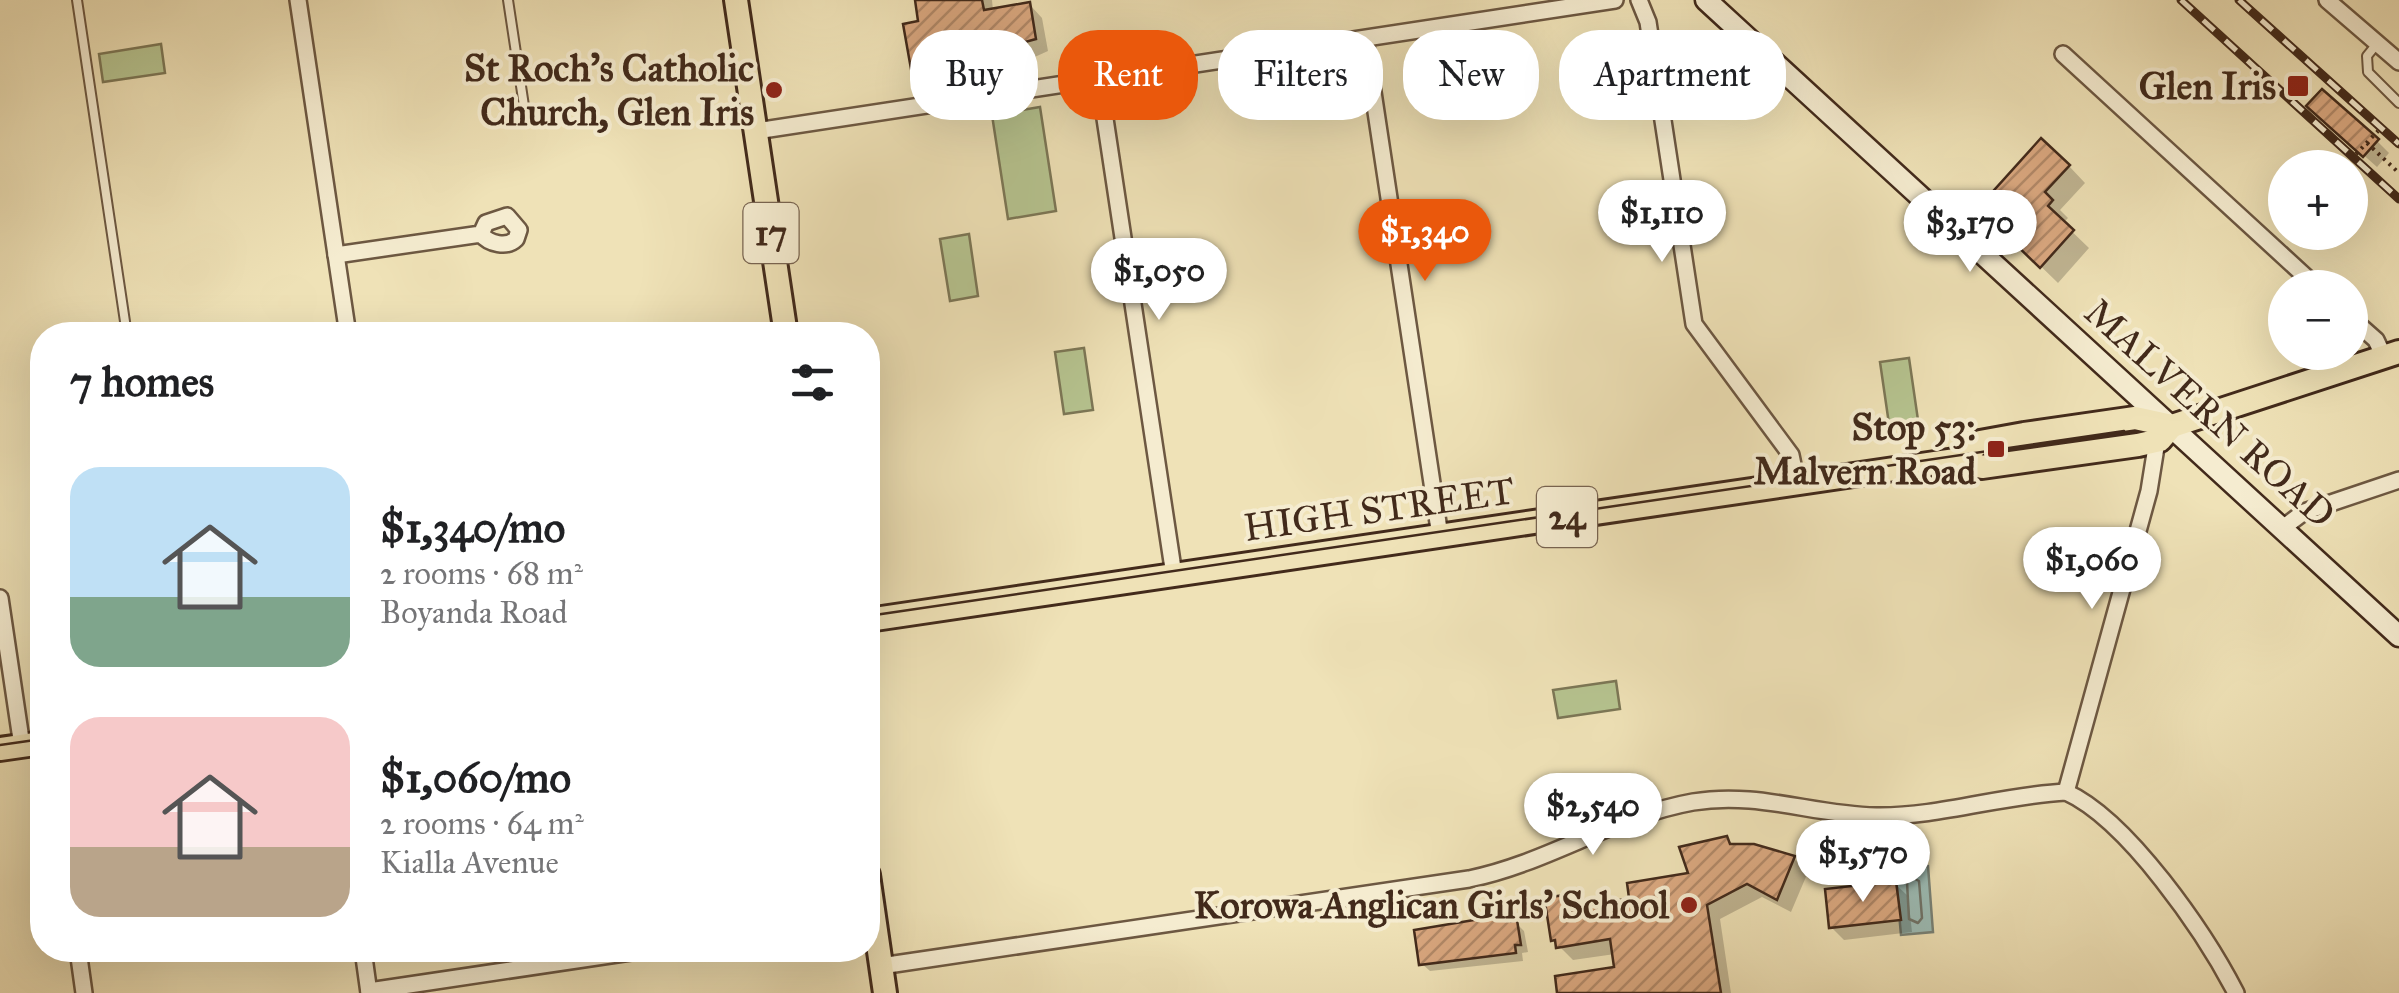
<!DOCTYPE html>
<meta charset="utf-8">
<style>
:root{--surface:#fff;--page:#f2f2f2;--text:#202124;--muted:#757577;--accent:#ea580c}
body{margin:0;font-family:"IM FELL Great Primer",serif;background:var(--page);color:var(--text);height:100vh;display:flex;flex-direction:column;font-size:38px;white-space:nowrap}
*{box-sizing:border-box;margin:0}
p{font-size:32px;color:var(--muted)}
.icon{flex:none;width:55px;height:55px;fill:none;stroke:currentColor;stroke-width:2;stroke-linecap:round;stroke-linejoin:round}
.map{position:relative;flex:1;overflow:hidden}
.side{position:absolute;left:30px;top:322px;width:850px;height:640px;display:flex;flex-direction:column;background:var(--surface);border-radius:40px;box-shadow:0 10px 40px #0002}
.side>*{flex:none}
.guide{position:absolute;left:910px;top:30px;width:950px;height:90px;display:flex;gap:20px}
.buttons{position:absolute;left:2268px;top:150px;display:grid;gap:20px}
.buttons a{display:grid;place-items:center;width:100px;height:100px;border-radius:50%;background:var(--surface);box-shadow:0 10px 40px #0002;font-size:50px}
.price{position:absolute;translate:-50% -85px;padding:0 22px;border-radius:35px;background:#fff;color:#222;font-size:32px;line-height:65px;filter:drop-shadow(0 2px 5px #0008)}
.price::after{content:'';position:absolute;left:50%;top:60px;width:30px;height:22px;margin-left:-15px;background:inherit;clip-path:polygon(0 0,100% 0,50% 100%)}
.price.selected{background:var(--accent);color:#fff}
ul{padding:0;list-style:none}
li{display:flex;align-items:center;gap:30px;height:250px;padding:0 40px}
li span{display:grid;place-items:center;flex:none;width:280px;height:200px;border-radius:30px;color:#555}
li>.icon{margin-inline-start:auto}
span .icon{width:120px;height:120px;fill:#fffc;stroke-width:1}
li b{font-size:42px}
h2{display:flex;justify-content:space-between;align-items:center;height:120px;padding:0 40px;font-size:42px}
.pill{padding:0 35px;border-radius:40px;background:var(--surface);box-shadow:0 10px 40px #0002;font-size:35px;line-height:90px}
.pill.selected{background:var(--accent);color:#fff}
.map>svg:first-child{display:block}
.green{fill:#b6c490;stroke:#7c7756;stroke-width:2.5}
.water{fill:#9cbcb5;stroke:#788277;stroke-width:2.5}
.shadow{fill:#0003}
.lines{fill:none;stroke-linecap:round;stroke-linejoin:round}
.shore{stroke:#6f7368;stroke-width:2.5}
.building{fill:url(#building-hatch);stroke:#422a1b;stroke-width:2.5}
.service-casing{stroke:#6d5842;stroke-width:12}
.minor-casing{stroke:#6d5842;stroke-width:20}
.secondary-casing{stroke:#422a1b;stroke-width:25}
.primary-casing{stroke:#422a1b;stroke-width:28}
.path{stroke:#422a1b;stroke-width:4;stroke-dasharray:2.5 5;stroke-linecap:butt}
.service{stroke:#f5ecd0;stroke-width:8}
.minor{stroke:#f5ecd0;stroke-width:15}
.secondary{stroke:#f5ecd0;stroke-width:20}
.primary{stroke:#efe2b7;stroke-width:22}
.tram{stroke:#422a1b;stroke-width:2.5}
.rail-casing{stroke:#422a1b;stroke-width:9}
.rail{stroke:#f5ecd0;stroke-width:5;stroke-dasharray:15;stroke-linecap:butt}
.poi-dot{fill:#8f2418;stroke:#f5ecd0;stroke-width:4}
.labels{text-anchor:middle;stroke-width:8;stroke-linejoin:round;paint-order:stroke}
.shield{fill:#f5ecd0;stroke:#786451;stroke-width:2.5}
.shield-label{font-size:35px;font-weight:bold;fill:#422a1b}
.poi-label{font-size:38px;font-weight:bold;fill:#422a1b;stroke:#f5ecd0;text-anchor:end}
.street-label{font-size:38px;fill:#422a1b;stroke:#f5ecd0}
</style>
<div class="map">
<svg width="2399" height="993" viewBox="0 0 2399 993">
<defs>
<pattern id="building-hatch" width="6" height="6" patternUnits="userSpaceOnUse" patternTransform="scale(2.5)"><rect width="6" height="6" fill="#daa880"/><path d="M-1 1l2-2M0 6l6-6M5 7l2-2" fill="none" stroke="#b28968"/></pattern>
</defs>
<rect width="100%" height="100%" fill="#efe2b7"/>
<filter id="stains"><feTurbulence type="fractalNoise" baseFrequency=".002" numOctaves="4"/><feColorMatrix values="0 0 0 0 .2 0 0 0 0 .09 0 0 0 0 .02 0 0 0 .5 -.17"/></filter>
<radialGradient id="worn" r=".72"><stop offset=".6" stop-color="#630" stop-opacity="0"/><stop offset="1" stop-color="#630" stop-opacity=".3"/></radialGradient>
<g class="green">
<polygon points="161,44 165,73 103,82 99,54"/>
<polygon points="1040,107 1056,211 1008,219 992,115"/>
<polygon points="969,234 978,296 950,301 940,239"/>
<polygon points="1084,348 1093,410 1064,414 1055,352"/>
<polygon points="1909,358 1918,420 1889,424 1880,362"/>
<polygon points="1616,681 1620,709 1558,718 1553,690"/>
</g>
<polygon class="water" points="1928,866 1933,932 1901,935 1895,868"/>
<g class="shadow">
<polygon points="917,0 992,0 993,11 1030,5 1042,18 1048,51 1028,60 926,81 913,68 921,23"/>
<polygon points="2322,118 2377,141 2389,153 2377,167"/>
<polygon points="2069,166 2085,183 2060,210 2068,218 2063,223 2089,248 2058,283 1981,208"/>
<polygon points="1727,838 1735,847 1794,859 1808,872 1791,912 1762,897 1720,919 1731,993 1560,993 1617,969 1615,954 1573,960 1553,940 1566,898 1579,911 1632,900 1691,875 1682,848"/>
<polygon points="1895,884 1908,896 1912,932 1844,940 1831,927"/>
<polygon points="1509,916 1524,931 1528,952 1522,953 1523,961 1430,971 1421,963 1415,939 1421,929"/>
</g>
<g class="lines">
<polygon class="shore" points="1911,877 1919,881 1922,918 1918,923 1909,919 1907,882"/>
</g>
<g class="building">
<polygon points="915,0 982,0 984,10 1030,2 1036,39 989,52 989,57 911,69 903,24 918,21"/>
<polygon points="2322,89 2379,139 2363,157 2306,106"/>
<polygon points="2041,138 2070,165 2045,192 2053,200 2048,206 2074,230 2040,268 1978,208"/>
<polygon points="1727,836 1730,844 1754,844 1795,856 1777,900 1747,884 1707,905 1721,993 1557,993 1555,976 1614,967 1610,939 1556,948 1555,940 1551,941 1545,902 1549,897 1567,895 1569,911 1629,898 1627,883 1688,873 1679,847"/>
<polygon points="1896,881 1901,920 1829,928 1825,889"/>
<polygon points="1510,914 1511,921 1517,920 1521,945 1515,945 1516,953 1419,965 1414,930"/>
</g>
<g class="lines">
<g class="service-casing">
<g id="service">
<polyline points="77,0 127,335"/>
<polyline points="508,0 526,119"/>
<polyline points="2376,45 2367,56 2368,72 2399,103"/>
</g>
</g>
<g class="minor-casing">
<g id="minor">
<polyline points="298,0 348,335"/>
<polyline points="1639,0 1648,22 1694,324 1791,455 1797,484"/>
<polyline points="2327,0 2399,62"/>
<polyline points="1365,39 1440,536"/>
<polyline points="2063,54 2318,288"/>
<polyline points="1099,79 1174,575"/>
<polyline points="756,131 1615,0"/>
<path d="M336 255 481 234C489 244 507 248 516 239L519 230 507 216 486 223 481 234"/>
<polyline points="2350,317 2376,340 2384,357"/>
<polyline points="2284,527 2304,512 2399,480"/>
<polyline points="0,598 22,746"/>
<polyline points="2066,792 2149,491 2157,441"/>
<polyline points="78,950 84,993"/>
<polyline points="363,950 369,993"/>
<path d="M881 966 1469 879C1548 863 1614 816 1693 802 1758 791 1813 815 1876 816 1939 817 2002 795 2066 792 2128 820 2205 933 2236 993"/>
<polyline points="369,991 644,950"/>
</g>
</g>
<g class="secondary-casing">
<polyline id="secondary" points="1706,0 2399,636"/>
</g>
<g class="primary-casing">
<g id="primary">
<polyline points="736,0 786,335"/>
<polyline points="1961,459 1982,467 2138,445 2160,440 2172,426"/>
<polyline points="868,620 1935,463 1961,459 1980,442 2024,434 2135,418 2172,426 2399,352"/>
<polyline points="0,749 42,743"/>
<polyline points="868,875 885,993"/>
</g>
</g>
<g class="path">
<polyline points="2367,143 2399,173"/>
<polyline points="2356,154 2378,131"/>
</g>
<use href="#service" class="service"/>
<use href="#minor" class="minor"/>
<use href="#secondary" class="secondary"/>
<use href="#primary" class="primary"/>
<g class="tram">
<polyline points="868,616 2124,431"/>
<polyline points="0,745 42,739"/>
</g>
<g class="rail-casing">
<g id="rail">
<polyline points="2181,0 2399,199"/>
<polyline points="2239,0 2399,144"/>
</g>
</g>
<use href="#rail" class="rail"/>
</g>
<g class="poi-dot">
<rect x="2286" y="74" width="24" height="24" rx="5"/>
<circle cx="774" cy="90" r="10"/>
<rect x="1986" y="439" width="20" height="20" rx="5"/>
<circle cx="1689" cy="905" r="10"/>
</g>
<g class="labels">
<g class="shield">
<rect x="743.5" y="203" width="55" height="60" rx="8"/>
<rect x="1537" y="487" width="60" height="60" rx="8"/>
</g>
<g class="shield-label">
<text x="771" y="245">17</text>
<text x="1567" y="529">24</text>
</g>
<g class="poi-label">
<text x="754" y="81">St Roch's Catholic<tspan x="754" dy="44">Church, Glen Iris</tspan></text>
<text x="2276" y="99">Glen Iris</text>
<text x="1976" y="440">Stop 53:<tspan x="1976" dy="44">Malvern Road</tspan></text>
<text x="1669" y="918">Korowa Anglican Girls' School</text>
</g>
<g class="street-label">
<text transform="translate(2210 413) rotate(42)" y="13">MALVERN ROAD</text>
<text transform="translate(1379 509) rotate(-8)" y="13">HIGH STREET</text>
</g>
</g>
<rect width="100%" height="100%" filter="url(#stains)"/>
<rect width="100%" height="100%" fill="url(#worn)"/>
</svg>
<div class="buttons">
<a>+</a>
<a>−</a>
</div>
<b class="price" style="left:1662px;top:265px">$1,110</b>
<b class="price" style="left:1970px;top:275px">$3,170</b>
<b class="price selected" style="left:1425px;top:284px">$1,340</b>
<b class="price" style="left:1159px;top:323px">$1,050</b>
<b class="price" style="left:2092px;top:612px">$1,060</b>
<b class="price" style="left:1593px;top:858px">$2,540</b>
<b class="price" style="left:1863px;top:905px">$1,570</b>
<div class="guide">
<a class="pill">Buy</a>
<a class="pill selected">Rent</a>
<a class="pill">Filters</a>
<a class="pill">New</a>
<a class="pill">Apartment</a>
</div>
<section class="side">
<h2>7 homes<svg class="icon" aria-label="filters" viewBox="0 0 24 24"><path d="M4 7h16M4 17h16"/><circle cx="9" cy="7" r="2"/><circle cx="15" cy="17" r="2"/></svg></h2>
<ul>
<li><span style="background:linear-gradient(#bfe0f5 65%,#7fa58c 0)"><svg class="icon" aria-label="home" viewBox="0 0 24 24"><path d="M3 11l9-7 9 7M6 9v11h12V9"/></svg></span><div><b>$1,340/mo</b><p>2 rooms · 68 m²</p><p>Boyanda Road</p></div></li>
<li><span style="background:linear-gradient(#f6c9c9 65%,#b9a48a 0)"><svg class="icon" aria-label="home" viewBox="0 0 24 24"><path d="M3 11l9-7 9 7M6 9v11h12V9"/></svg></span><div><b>$1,060/mo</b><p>2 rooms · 64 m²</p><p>Kialla Avenue</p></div></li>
</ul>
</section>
</div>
